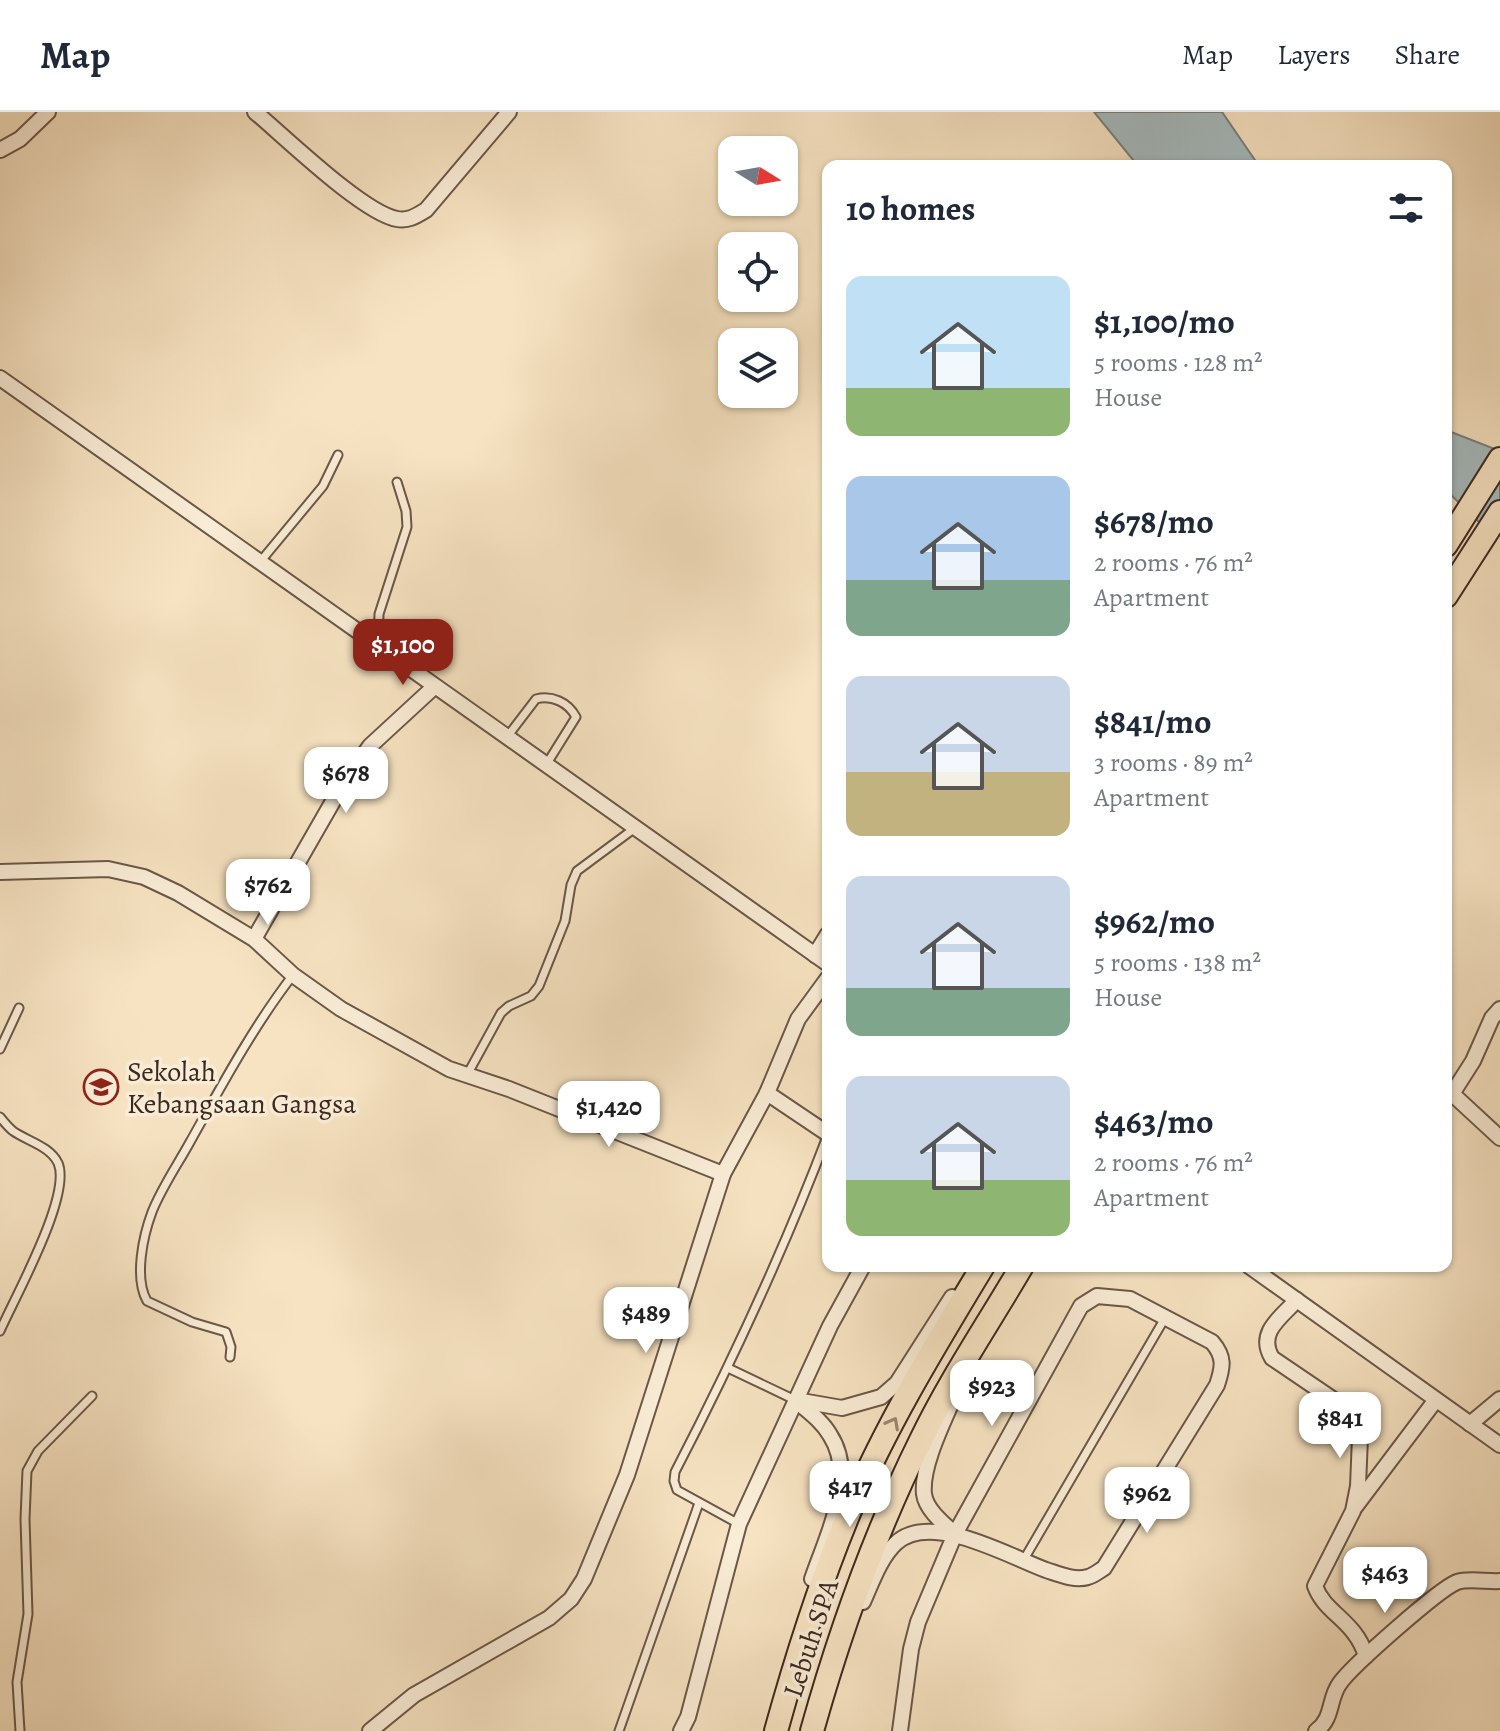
<!DOCTYPE html>
<meta charset="utf-8">
<style>
:root{--surface:#fff;--page:#f2f2f3;--text:#1f2937;--muted:#747a83;--line:#e0e1e3;--accent:#8f2418}
body{margin:0;font-family:Alegreya,serif;background:var(--page);color:var(--text);height:100vh;display:flex;flex-direction:column;font-size:30px;white-space:nowrap}
*{box-sizing:border-box;margin:0}
p{font-size:26px;color:var(--muted)}
.icon{flex:none;width:44px;height:44px;fill:none;stroke:currentColor;stroke-width:2;stroke-linecap:round;stroke-linejoin:round}
.map{position:relative;flex:1;overflow:hidden}
.side{position:absolute;left:822px;top:48px;width:630px;height:1112px;display:flex;flex-direction:column;background:var(--surface);border-radius:16px;box-shadow:0 2px 6px #0004}
.side>*{flex:none}
.needle{width:52px;rotate:101deg}
.buttons{position:absolute;left:718px;top:24px;display:grid;gap:16px}
.buttons a{display:grid;place-items:center;width:80px;height:80px;border-radius:16px;background:var(--surface);box-shadow:0 2px 6px #0004;font-size:40px}
.price{position:absolute;translate:-50% -68px;padding:0 18px;border-radius:16px;background:#fff;color:#222;font-size:26px;line-height:52px;filter:drop-shadow(0 2px 4px #0008)}
.price::after{content:'';position:absolute;left:50%;top:48px;width:24px;height:18px;margin-left:-12px;background:inherit;clip-path:polygon(0 0,100% 0,50% 100%)}
.price.on{background:var(--accent);color:#fff}
ul{padding:0;list-style:none}
li{display:flex;align-items:center;gap:24px;height:200px;padding:0 24px}
li span{display:grid;place-items:center;flex:none;width:224px;height:160px;border-radius:16px;color:#555}
li>.icon{margin-inline-start:auto}
span .icon{width:96px;height:96px;fill:#fffc;stroke-width:1}
li b{font-size:34px}
h2{display:flex;justify-content:space-between;align-items:center;height:96px;padding:0 24px;font-size:34px}
header{display:flex;align-items:center;gap:48px;box-sizing:border-box;height:112px;padding:0 40px;background:var(--surface);border-bottom:2px solid var(--line)}
header strong{font-size:38px}
nav{display:flex;gap:44px;margin-inline-start:auto;font-size:28px}
.map>svg:first-child{display:block}
.water{fill:#a4bbbf;stroke:#7a807f;stroke-width:2}
.lines{fill:none;stroke-linecap:round;stroke-linejoin:round}
.service-casing{stroke:#6b5748;stroke-width:11}
.minor-casing{stroke:#6b5748;stroke-width:18}
.trunk-casing{stroke:#3c2820;stroke-width:26}
.service{stroke:#faedd7;stroke-width:7}
.minor{stroke:#faedd7;stroke-width:14}
.trunk{stroke:#f7e3c2;stroke-width:22}
.oneway{stroke:#9a8671}
.labels{text-anchor:middle;stroke-width:7;stroke-linejoin:round;paint-order:stroke}
.poi-label{font-size:28px;fill:#3c2820;stroke:#faedd7;text-anchor:start}
.street-label{font-size:28px;fill:#3c2820;stroke:#faedd7}
</style>
<header>
<strong>Map</strong>
<nav><a>Map</a><a>Layers</a><a>Share</a></nav>
</header>
<div class="map">
<svg width="1500" height="1619" viewBox="0 0 1500 1619">
<rect width="100%" height="100%" fill="#f7e3c2"/>
<filter id="stains"><feTurbulence type="fractalNoise" baseFrequency=".0025" numOctaves="4"/><feColorMatrix values="0 0 0 0 .2 0 0 0 0 .09 0 0 0 0 .02 0 0 0 .5 -.17"/></filter>
<radialGradient id="worn" r=".72"><stop offset=".6" stop-color="#630" stop-opacity="0"/><stop offset="1" stop-color="#630" stop-opacity=".3"/></radialGradient>
<g class="water">
<polygon points="1094,0 1222,0 1259,54 1138,54"/>
<polygon points="1446,318 1500,339 1500,423 1485,416 1446,378"/>
</g>
<g class="lines">
<g class="service-casing">
<g id="service">
<polyline points="260,450 323,374 338,343"/>
<polyline points="378,534 379,502 407,415 406,399 397,370"/>
<path d="M507 625 536 587C552 583 568 590 576 605L546 653"/>
<polyline points="0,937 19,896"/>
<polyline points="467,963 501,901 509,894 531,884 539,874 565,809 571,773 577,759 635,716"/>
<path d="M0 1005C4 1010 8 1015 13 1019 27 1029 50 1034 58 1051 72 1083 15 1185 0 1219"/>
<path d="M230 1245 231 1235 226 1220 192 1210 147 1189C134 1166 143 1124 152 1100 162 1075 178 1052 190 1030 222 973 253 915 293 863"/>
<polyline points="728,1256 795,1288"/>
<path d="M739 1412 677 1378 674 1369 675 1360C732 1250 784 1138 828 1022"/>
<polyline points="1023,1449 1165,1206"/>
<polyline points="20,1619 17,1570 28,1502 25,1407 27,1359 38,1339 92,1284"/>
<polyline points="619,1619 699,1391"/>
</g>
</g>
<g class="minor-casing">
<g id="minor">
<path d="M255 0C285 25 363 101 397 107 409 109 416 104 426 98L509 0"/>
<polyline points="0,38 20,27 48,0"/>
<polyline points="0,266 828,852"/>
<polyline points="0,760 108,757 144,765 178,781 254,827 293,863 341,897 449,957 509,977 723,1062"/>
<polyline points="254,827 344,670 370,634 434,575"/>
<polyline points="815,843 828,822"/>
<polyline points="1447,977 1500,1026"/>
<polyline points="767,981 828,1022"/>
<polyline points="1452,982 1473,949 1492,906 1500,897"/>
<polyline points="1249,1154 1500,1333"/>
<path d="M1297 1188C1280 1206 1257 1221 1272 1246L1337 1290 1355 1307 1360 1325 1358 1374 1353 1399 1315 1474C1325 1502 1355 1508 1366 1544"/>
<path d="M955 1283C944 1309 921 1354 924 1382 926 1398 944 1412 955 1422"/>
<path d="M795 1288C808 1299 822 1309 830 1323 858 1366 826 1425 812 1467"/>
<polyline points="796,1288 842,1296 881,1285 897,1271 952,1185"/>
<polyline points="1470,1312 1500,1287"/>
<polyline points="1355,1395 1435,1289"/>
<path d="M863 1490C872 1470 880 1446 896 1431 931 1399 1008 1444 1046 1458 1059 1462 1074 1469 1088 1465 1093 1464 1099 1459 1104 1456L1217 1273C1223 1255 1225 1245 1212 1230L1130 1187 1097 1184 1081 1194 955 1422 918 1510 911 1537 900 1619"/>
<polyline points="370,1619 414,1583 549,1506 571,1487 584,1467 627,1363 723,1062 767,981 798,907 828,866"/>
<polyline points="681,1619 688,1605 739,1412 830,1214 863,1154"/>
<path d="M1316 1619C1334 1606 1328 1587 1340 1571 1352 1554 1439 1477 1457 1470 1468 1466 1488 1470 1500 1469"/>
</g>
</g>
<g class="trunk-casing">
<g id="trunk">
<polyline points="1446,433 1500,347"/>
<polyline points="1446,484 1500,400"/>
<path d="M776 1619C797 1543 821 1467 852 1394 888 1310 936 1232 983 1154"/>
<path d="M812 1619C840 1519 875 1421 921 1328 950 1268 988 1212 1022 1154"/>
</g>
</g>
<use href="#service" class="service"/>
<use href="#minor" class="minor"/>
<use href="#trunk" class="trunk"/>
</g>
<defs><path id="oneway-chevron" d="M-2-3.5L2.5 0L-2 3.5" fill="none" stroke-width="1.6" stroke-linecap="round" stroke-linejoin="round" transform="scale(2)"/></defs>
<use class="oneway" href="#oneway-chevron" transform="translate(893 1311) rotate(-62)"/>
<defs>
<g id="school-ring" transform="scale(1.8)"><circle r="9.5" fill="#faedd7" stroke="#8f2418" stroke-width="1.5"/><path d="M0-5L7-2L0 1L-7-2ZM-4 1L0 2.5L4 1V4Q0 6-4 4Z" fill="#8f2418"/></g>
</defs>
<g fill-rule="evenodd">
<use href="#school-ring" x="101" y="975"/>
</g>
<g class="labels">
<g class="poi-label">
<text x="127" y="969">Sekolah<tspan x="127" dy="32">Kebangsaan Gangsa</tspan></text>
</g>
<g class="street-label">
<text transform="translate(810 1526) rotate(-72)" y="10">Lebuh SPA</text>
</g>
</g>
<rect width="100%" height="100%" filter="url(#stains)"/>
<rect width="100%" height="100%" fill="url(#worn)"/>
</svg>
<div class="buttons">
<a><svg class="needle" viewBox="-14 -14 28 28"><path d="M0-13l5 13h-10z" fill="#e53935"/><path d="M0 13l5-13h-10z" fill="#747a83"/></svg></a>
<a><svg class="icon" aria-label="locate" viewBox="0 0 24 24"><circle cx="12" cy="12" r="6"/><path d="M12 2v4M12 18v4M2 12h4M18 12h4"/></svg></a>
<a><svg class="icon" aria-label="layers" viewBox="0 0 24 24"><path d="M12 4l9 5-9 5-9-5zM3 14l9 5 9-5"/></svg></a>
</div>
<b class="price on" style="left:403px;top:575px">$1,100</b>
<b class="price" style="left:346px;top:703px">$678</b>
<b class="price" style="left:268px;top:815px">$762</b>
<b class="price" style="left:609px;top:1037px">$1,420</b>
<b class="price" style="left:646px;top:1243px">$489</b>
<b class="price" style="left:992px;top:1316px">$923</b>
<b class="price" style="left:1340px;top:1348px">$841</b>
<b class="price" style="left:850px;top:1417px">$417</b>
<b class="price" style="left:1147px;top:1423px">$962</b>
<b class="price" style="left:1385px;top:1503px">$463</b>
<section class="side">
<h2>10 homes<svg class="icon" aria-label="filters" viewBox="0 0 24 24"><path d="M4 7h16M4 17h16"/><circle cx="9" cy="7" r="2"/><circle cx="15" cy="17" r="2"/></svg></h2>
<ul>
<li><span style="background:linear-gradient(#bfe0f5 70%,#8fb573 0)"><svg class="icon" aria-label="home" viewBox="0 0 24 24"><path d="M3 11l9-7 9 7M6 9v11h12V9"/></svg></span><div><b>$1,100/mo</b><p>5 rooms · 128 m²</p><p>House</p></div></li>
<li><span style="background:linear-gradient(#a9c7e8 65%,#7fa58c 0)"><svg class="icon" aria-label="home" viewBox="0 0 24 24"><path d="M3 11l9-7 9 7M6 9v11h12V9"/></svg></span><div><b>$678/mo</b><p>2 rooms · 76 m²</p><p>Apartment</p></div></li>
<li><span style="background:linear-gradient(#c9d6e8 60%,#c2b280 0)"><svg class="icon" aria-label="home" viewBox="0 0 24 24"><path d="M3 11l9-7 9 7M6 9v11h12V9"/></svg></span><div><b>$841/mo</b><p>3 rooms · 89 m²</p><p>Apartment</p></div></li>
<li><span style="background:linear-gradient(#c9d6e8 70%,#7fa58c 0)"><svg class="icon" aria-label="home" viewBox="0 0 24 24"><path d="M3 11l9-7 9 7M6 9v11h12V9"/></svg></span><div><b>$962/mo</b><p>5 rooms · 138 m²</p><p>House</p></div></li>
<li><span style="background:linear-gradient(#c9d6e8 65%,#8fb573 0)"><svg class="icon" aria-label="home" viewBox="0 0 24 24"><path d="M3 11l9-7 9 7M6 9v11h12V9"/></svg></span><div><b>$463/mo</b><p>2 rooms · 76 m²</p><p>Apartment</p></div></li>
</ul>
</section>
</div>
